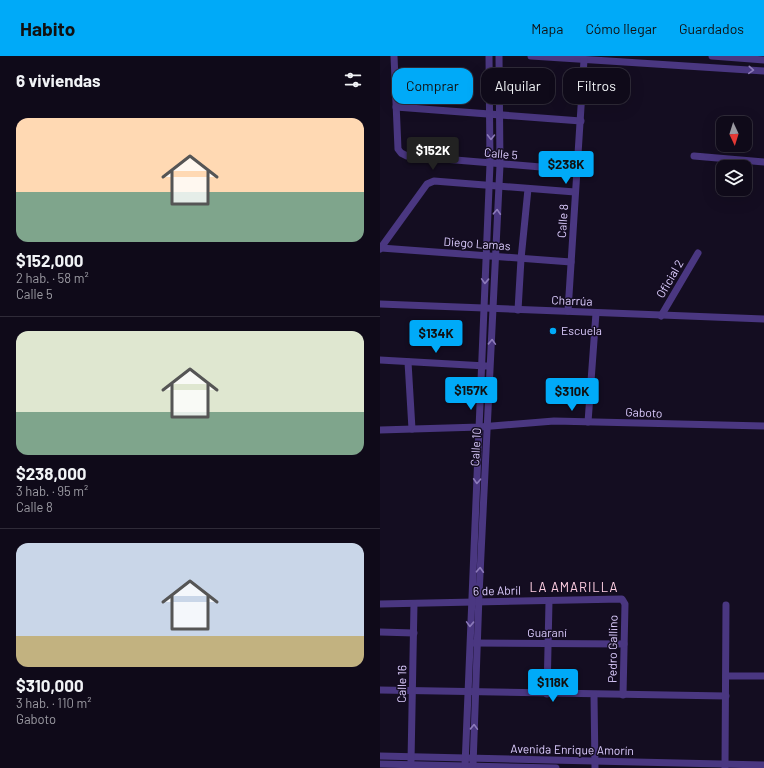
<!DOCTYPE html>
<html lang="es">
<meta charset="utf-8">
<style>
:root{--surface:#0f0a19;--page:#1d1826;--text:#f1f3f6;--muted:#9b9aa2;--line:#2f2b38;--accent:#00aaf8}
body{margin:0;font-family:Barlow,sans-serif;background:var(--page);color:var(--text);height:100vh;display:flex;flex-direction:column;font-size:15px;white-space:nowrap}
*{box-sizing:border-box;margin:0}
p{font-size:13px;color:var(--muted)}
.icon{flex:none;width:22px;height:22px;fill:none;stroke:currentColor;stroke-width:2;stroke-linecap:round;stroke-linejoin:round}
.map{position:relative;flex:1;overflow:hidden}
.sheet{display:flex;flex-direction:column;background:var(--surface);width:380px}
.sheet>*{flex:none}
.hud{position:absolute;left:12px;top:12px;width:312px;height:36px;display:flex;gap:8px}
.needle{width:26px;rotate:176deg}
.tools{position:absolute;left:336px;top:60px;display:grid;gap:8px}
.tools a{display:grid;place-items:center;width:36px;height:36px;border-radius:8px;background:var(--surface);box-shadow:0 4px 16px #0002,0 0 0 1px var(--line);font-size:20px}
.price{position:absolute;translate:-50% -34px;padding:0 9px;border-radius:4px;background:var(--accent);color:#111;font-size:13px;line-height:26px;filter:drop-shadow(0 1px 2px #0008)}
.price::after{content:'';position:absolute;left:50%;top:24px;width:12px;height:9px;margin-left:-6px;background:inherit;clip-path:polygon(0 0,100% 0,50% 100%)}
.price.current{background:#222;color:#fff}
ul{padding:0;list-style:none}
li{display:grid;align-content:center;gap:8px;height:212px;padding:0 16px}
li+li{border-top:1px solid var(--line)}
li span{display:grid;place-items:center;height:124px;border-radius:12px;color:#555}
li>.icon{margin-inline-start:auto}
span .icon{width:72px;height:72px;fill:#fffc;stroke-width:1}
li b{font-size:17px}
h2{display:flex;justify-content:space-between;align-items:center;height:48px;padding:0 16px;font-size:17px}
.pill{padding:0 14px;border-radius:12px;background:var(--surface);box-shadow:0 4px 16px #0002,0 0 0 1px var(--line);font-size:14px;line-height:36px}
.pill.current{background:var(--accent);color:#111}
header{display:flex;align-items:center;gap:24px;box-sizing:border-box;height:56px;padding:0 20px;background:var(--accent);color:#111}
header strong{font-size:19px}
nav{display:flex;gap:22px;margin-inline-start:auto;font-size:14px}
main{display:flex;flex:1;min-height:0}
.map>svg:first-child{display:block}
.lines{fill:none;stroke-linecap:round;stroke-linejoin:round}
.minor{stroke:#4a3781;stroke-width:7}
.oneway{stroke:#8c7aba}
.poi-dot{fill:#00aaf8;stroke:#140d21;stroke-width:1.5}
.labels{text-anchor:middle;stroke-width:3;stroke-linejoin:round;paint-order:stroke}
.street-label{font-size:12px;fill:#ddcdff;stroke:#140d21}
.poi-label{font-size:12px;fill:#ddcdff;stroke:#140d21;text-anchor:start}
.neighbourhood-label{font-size:13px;letter-spacing:1px;fill:#ffcfe3;stroke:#140d21}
</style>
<header>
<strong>Habito</strong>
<nav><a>Mapa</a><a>Cómo llegar</a><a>Guardados</a></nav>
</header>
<main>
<section class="sheet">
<h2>6 viviendas<svg class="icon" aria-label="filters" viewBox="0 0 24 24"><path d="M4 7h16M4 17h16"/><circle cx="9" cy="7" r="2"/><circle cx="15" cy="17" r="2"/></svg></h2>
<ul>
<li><span style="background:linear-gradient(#ffd9b3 60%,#7fa58c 0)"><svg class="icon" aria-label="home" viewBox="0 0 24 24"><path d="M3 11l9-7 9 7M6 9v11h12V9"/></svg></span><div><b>$152,000</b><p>2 hab. · 58 m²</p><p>Calle 5</p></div></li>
<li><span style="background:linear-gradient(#dfe7d0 65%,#7fa58c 0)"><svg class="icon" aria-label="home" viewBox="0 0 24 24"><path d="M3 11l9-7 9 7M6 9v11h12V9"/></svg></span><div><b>$238,000</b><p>3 hab. · 95 m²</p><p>Calle 8</p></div></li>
<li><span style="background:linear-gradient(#c9d6e8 75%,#c2b280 0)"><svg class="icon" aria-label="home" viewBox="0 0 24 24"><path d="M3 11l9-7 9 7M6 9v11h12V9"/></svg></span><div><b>$310,000</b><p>3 hab. · 110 m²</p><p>Gaboto</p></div></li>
</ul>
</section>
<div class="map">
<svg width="384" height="712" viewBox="0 0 384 712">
<rect width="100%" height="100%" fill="#140d21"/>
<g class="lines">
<g class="minor">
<polyline points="14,0 18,93 21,97 27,100 197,114"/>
<polyline points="151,0 384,15"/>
<polyline points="332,0 384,4"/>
<polyline points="16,51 201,65"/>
<polyline points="314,100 384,106"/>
<polyline points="1,192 191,206"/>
<polyline points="0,193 47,128 54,125 195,136"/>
<polyline points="0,248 384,263"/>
<polyline points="138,254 141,203 148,133"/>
<polyline points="188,255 204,4"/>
<polyline points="281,260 318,197"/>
<polyline points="0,304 106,310"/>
<polyline points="28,306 32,373"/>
<polyline points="208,366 216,257"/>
<polyline points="0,374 100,371 174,365 384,370"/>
<polyline points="0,548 242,543 245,548 243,639"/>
<polyline points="0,576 34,577"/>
<polyline points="92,587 244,588"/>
<polyline points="346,620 384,620"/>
<polyline points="0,634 346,640"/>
<polyline points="167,638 169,545"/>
<polyline points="214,639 215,712"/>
<polyline points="0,700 384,709"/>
<polyline points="31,705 34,548"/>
<polyline points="0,708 176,712"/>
<polyline points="85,710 110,108 109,0"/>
<polyline points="93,710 99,539 120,109 119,0"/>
<polyline points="345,712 346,549"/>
</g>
</g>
<defs><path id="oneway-chevron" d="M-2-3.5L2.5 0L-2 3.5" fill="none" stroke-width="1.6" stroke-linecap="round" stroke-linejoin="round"/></defs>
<g class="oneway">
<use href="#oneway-chevron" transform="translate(371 14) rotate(4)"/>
<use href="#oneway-chevron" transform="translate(111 81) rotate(91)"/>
<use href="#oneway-chevron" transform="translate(117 156) rotate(-87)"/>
<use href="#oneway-chevron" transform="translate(105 225) rotate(92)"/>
<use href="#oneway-chevron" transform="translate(112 286) rotate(-88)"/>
<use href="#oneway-chevron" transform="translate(97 425) rotate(93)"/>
<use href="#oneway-chevron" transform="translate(100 514) rotate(-87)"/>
<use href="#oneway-chevron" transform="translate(90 568) rotate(92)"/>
<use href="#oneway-chevron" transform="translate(94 671) rotate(-88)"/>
</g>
<circle class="poi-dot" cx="173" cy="275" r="4"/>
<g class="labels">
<g class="street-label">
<text transform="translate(121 98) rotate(5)" y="4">Calle 5</text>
<text transform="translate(183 165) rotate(-86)" y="4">Calle 8</text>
<text transform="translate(97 188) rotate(4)" y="4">Diego Lamas</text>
<text transform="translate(290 223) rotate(-60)" y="4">Oficial 2</text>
<text transform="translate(192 245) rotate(2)" y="4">Charrúa</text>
<text transform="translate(264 357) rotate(2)" y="4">Gaboto</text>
<text transform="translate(96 391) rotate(-87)" y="4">Calle 10</text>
<text transform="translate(117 535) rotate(-1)" y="4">6 de Abril</text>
<text x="167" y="581">Guaraní</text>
<text transform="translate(233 593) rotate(-89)" y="4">Pedro Gallino</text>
<text transform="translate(22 628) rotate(-89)" y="4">Calle 16</text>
<text transform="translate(192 694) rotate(1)" y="4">Avenida Enrique Amorín</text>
</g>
<g class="poi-label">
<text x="181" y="279">Escuela</text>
</g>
<g class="neighbourhood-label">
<text x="194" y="536">LA AMARILLA</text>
</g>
</g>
</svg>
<div class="tools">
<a><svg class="needle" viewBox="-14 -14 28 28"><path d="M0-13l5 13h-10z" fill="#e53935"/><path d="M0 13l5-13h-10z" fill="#9b9aa2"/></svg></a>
<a><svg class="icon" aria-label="layers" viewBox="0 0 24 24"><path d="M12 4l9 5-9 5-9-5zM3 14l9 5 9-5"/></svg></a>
</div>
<b class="price current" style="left:53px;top:115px">$152K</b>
<b class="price" style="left:186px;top:129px">$238K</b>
<b class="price" style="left:56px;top:298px">$134K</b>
<b class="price" style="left:91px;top:355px">$157K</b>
<b class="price" style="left:192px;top:356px">$310K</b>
<b class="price" style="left:173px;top:647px">$118K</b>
<div class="hud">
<a class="pill current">Comprar</a>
<a class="pill">Alquilar</a>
<a class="pill">Filtros</a>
</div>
</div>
</main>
